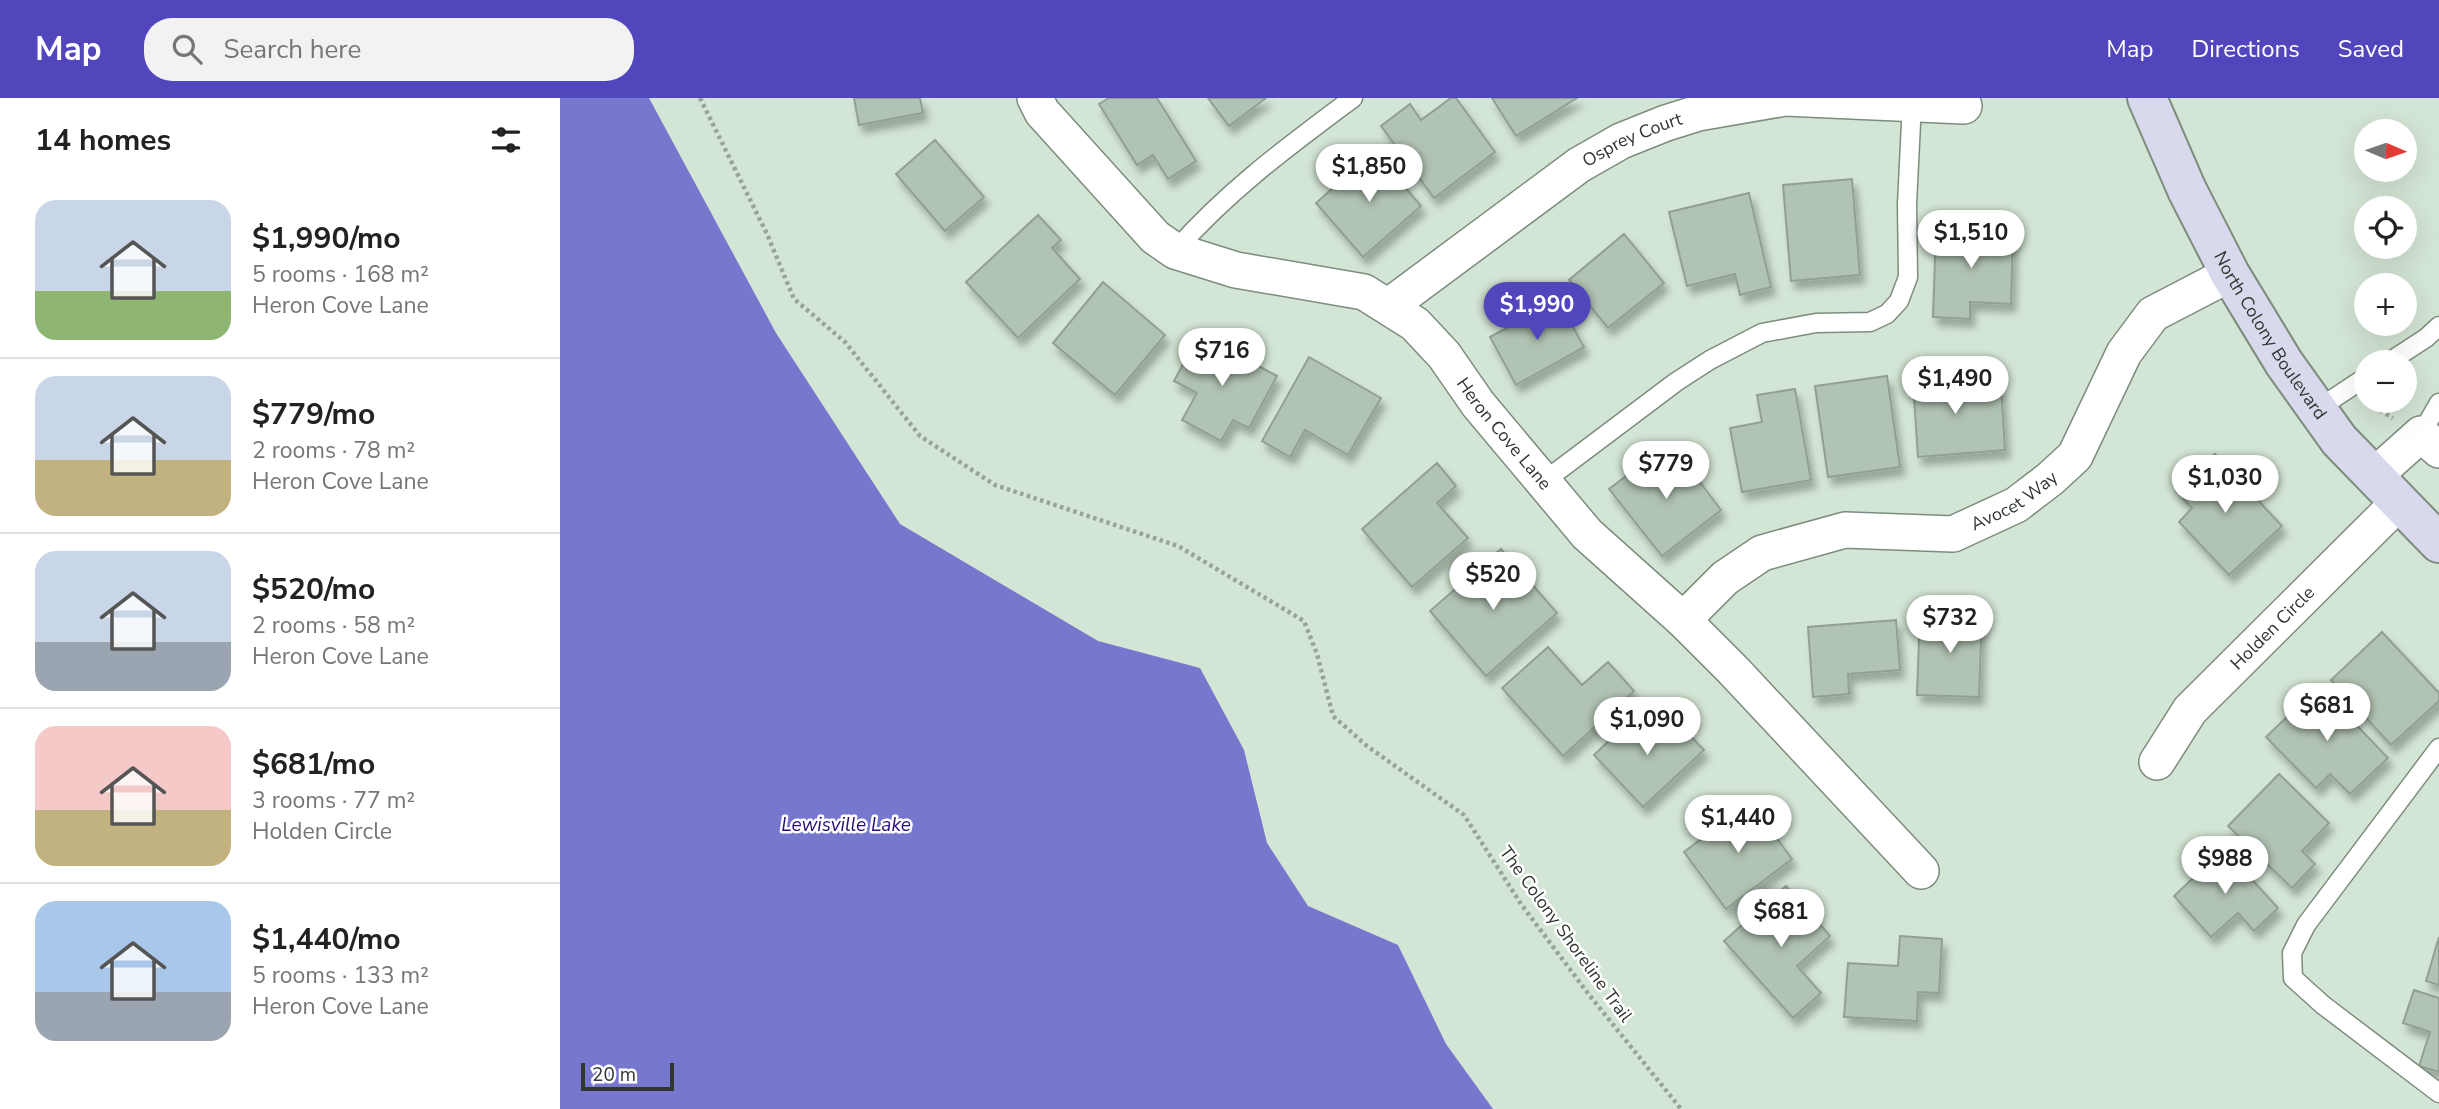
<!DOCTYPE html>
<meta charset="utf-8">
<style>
:root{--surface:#fff;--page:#f2f2f2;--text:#222;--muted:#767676;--line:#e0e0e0;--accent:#5246bd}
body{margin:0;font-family:"Nunito Sans",sans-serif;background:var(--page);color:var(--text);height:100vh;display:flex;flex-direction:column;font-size:26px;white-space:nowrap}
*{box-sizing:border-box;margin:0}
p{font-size:23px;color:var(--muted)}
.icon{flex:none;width:38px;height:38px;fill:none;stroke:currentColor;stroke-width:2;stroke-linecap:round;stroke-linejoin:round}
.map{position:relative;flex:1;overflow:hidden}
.panel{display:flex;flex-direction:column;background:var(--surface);width:560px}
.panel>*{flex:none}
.needle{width:46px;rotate:92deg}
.tools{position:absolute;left:1794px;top:21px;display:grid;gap:14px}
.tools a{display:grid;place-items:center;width:63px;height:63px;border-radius:50%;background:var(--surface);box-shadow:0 7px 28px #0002;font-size:35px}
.scale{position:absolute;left:21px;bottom:18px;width:93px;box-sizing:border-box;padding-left:7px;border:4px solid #303730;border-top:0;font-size:19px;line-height:24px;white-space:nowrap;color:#303730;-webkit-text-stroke:5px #fff;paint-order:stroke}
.price{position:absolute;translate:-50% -60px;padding:0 16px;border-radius:24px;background:#fff;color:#222;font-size:23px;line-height:46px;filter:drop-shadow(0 2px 4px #0008)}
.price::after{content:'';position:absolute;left:50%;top:42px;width:21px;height:16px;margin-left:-10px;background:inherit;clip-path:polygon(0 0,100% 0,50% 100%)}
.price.on{background:var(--accent);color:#fff}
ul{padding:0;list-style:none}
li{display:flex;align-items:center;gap:21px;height:175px;padding:0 35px}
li+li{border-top:2px solid var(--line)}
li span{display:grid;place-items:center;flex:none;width:196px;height:140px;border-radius:21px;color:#555}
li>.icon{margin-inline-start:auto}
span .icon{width:84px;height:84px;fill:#fffc;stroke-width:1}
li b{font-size:30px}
h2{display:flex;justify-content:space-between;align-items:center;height:84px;padding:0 35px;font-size:30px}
header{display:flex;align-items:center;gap:42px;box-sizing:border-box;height:98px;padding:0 35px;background:var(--accent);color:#fff}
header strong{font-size:33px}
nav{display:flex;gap:38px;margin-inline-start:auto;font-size:24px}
.search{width:490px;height:63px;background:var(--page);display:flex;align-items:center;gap:18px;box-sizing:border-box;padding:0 24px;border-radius:28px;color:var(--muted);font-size:26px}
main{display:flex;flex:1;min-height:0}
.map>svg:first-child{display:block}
.water{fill:#7777ce}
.building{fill:#b1c3b2;stroke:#90a191;stroke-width:2;filter:url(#shadow)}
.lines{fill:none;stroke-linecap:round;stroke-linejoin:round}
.lane-casing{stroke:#7c8d7d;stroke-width:21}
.street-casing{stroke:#7c8d7d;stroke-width:38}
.secondary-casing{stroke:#7c8d7d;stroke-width:42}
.path{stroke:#97a598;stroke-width:4.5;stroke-dasharray:3.5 3.5;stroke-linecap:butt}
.lane{stroke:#fff;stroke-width:18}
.street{stroke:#fff;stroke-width:35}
.secondary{stroke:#d8d9ed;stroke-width:38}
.labels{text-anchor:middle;stroke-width:5;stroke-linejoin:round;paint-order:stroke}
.street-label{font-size:18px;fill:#303730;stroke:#fff}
.water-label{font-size:19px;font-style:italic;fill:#270d77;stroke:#fff}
</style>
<header>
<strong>Map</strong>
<div class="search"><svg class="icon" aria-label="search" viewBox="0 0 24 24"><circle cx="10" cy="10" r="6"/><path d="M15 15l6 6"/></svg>Search here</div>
<nav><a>Map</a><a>Directions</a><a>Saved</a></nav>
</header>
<main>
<section class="panel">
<h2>14 homes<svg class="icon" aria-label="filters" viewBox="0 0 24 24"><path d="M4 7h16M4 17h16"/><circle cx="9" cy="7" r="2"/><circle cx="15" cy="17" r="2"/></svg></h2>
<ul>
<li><span style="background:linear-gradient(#c9d6e8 65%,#8fb573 0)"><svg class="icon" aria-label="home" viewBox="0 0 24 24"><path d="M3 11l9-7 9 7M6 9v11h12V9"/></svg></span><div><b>$1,990/mo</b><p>5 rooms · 168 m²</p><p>Heron Cove Lane</p></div></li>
<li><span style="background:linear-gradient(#c9d6e8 60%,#c2b280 0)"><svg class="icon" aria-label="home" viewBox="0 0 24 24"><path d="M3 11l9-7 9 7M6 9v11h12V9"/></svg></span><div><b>$779/mo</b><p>2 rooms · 78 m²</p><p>Heron Cove Lane</p></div></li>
<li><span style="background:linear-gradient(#c9d6e8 65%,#9aa5b1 0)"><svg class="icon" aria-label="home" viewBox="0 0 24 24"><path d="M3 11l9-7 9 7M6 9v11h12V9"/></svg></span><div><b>$520/mo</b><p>2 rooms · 58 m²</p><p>Heron Cove Lane</p></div></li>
<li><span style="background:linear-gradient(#f6c9c9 60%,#c2b280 0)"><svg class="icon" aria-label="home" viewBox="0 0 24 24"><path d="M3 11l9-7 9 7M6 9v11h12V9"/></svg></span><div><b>$681/mo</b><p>3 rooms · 77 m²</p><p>Holden Circle</p></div></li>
<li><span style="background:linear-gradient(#a9c7e8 65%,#9aa5b1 0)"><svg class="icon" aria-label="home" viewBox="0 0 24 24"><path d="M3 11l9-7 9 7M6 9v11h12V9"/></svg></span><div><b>$1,440/mo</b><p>5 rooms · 133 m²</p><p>Heron Cove Lane</p></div></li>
</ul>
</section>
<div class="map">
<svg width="1879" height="1011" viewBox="0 0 1879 1011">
<defs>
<filter id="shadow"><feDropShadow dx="4.5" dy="8" stdDeviation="3.5" flood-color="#0004"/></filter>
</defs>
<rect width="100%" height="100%" fill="#d3e5d4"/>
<polygon class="water" points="0,0 89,0 216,235 340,426 538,543 640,570 684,652 707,745 748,808 838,847 886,946 933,1011 0,1011"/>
<g class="building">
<polygon points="294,0 360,0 363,15 299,27"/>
<polygon points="549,0 597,0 636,63 608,81 593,57 577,67 539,6"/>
<polygon points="648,0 706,0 669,28"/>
<polygon points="891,0 896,0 935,54 874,100 821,28 850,6 861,22"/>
<polygon points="932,0 1017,0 956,38"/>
<polygon points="375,42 424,99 385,133 336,76"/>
<polygon points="814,53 861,108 803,159 756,105"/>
<polygon points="1292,81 1300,177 1231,183 1223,87"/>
<polygon points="1189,95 1211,189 1180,197 1175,176 1127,188 1109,114"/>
<polygon points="478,117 501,142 492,150 520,181 458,240 406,184"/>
<polygon points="1376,130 1453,133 1451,206 1410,204 1410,221 1373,219"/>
<polygon points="1064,136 1104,185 1048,230 1009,182"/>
<polygon points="543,184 605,237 555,297 493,245"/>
<polygon points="998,202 1024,249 956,287 930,239"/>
<polygon points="639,236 717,278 689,330 673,322 661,343 622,322 637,295 614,283"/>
<polygon points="749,259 821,300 788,357 745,332 730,359 702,343"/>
<polygon points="1383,266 1385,293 1441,289 1445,352 1358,359 1352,268"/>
<polygon points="1327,278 1340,369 1268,379 1255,288"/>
<polygon points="1235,291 1251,382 1182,394 1170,330 1202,324 1197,297"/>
<polygon points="1114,350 1161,412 1102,458 1049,391 1074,372 1079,378"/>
<polygon points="1655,356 1722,428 1669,477 1619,424 1632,410 1616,393"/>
<polygon points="877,365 896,388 877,405 908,440 852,489 802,431"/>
<polygon points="941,451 997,515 926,578 870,513"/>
<polygon points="1360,515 1422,517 1419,599 1357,597"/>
<polygon points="1336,522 1340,572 1288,576 1289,596 1253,599 1248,529"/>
<polygon points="1822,534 1879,595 1879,603 1831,647 1771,582"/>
<polygon points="988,549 1022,587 1048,564 1074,593 1003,658 942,590"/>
<polygon points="1759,588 1828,660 1790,696 1770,676 1756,690 1706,639"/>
<polygon points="1080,613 1104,639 1119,626 1144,652 1083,709 1034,657"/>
<polygon points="1719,676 1769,725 1742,753 1755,766 1732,790 1668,728"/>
<polygon points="1190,704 1232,761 1166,811 1124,754"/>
<polygon points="1664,751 1718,810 1694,833 1678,815 1651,839 1614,798"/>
<polygon points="1226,788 1270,838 1237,868 1261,895 1233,920 1164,843"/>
<polygon points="1340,838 1382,841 1379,895 1358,894 1357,923 1284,919 1288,865 1338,868"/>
<polygon points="1879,839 1879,887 1866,883"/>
<polygon points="1854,892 1879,900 1879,974 1859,968 1870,934 1843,925"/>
</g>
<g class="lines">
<g class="lane-casing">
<g id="lane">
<path d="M615 153C667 93 730 47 793 0"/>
<polyline points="1829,264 1866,240 1879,228"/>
<polyline points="1756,312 1806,279"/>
<polyline points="1861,336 1879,305"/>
<polyline points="983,384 1116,284 1150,262 1202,235 1256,225 1310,224 1327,216 1339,203 1348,179 1347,106 1352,5"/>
<polyline points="1879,650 1746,827 1732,855 1733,880 1763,907 1879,995"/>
</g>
</g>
<g class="street-casing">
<g id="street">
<path id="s1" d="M475 0 482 14 595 139 615 153 676 172 804 194 855 226 884 257 918 306 1027 436 1123 522 1173 572 1361 773"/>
<path id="s2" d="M829 208 1019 67 1061 43 1106 25 1138 15 1225 0 1404 8"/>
<polyline points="1813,379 1861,336 1879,352"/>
<path id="s3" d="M1123 522 1165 480 1202 455 1285 432 1393 436 1456 407 1490 381 1515 358 1564 255 1593 216 1670 176"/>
<path id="s4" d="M1597 664 1630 612 1839 404"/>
</g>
</g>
<g class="secondary-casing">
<g id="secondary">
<path id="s5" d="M1587 0 1627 92 1670 176 1724 265 1779 342 1879 445"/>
</g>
</g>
<g class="path">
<polyline points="140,0 207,136 234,201 285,244 360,338 435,387 618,448 744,523 757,556 773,618 807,648 904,717 961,806 1030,898 1121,1011"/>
<polyline points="1808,305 1833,320"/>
</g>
<use href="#lane" class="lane"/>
<use href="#street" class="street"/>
<use href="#secondary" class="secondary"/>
</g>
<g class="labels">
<g class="street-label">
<text dy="6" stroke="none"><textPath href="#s2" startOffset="296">Osprey Court</textPath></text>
<text dy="6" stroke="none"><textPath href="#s5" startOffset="268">North Colony Boulevard</textPath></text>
<text dy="6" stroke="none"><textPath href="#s1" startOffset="604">Heron Cove Lane</textPath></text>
<text dy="6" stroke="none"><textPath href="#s3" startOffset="368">Avocet Way</textPath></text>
<text dy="6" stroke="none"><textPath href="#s4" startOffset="178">Holden Circle</textPath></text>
<text transform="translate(1006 836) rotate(54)" y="6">The Colony Shoreline Trail</text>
</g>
<g class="water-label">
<text x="286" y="733">Lewisville Lake</text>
</g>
</g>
</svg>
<div class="tools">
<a><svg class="needle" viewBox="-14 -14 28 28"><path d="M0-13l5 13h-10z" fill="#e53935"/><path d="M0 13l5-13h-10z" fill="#767676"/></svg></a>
<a><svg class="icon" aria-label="locate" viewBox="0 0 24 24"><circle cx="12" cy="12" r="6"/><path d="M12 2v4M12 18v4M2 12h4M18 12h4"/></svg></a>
<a>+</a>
<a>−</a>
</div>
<div class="scale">20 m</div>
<b class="price" style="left:809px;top:106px">$1,850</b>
<b class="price" style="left:1411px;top:172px">$1,510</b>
<b class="price on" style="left:977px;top:244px">$1,990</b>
<b class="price" style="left:662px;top:290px">$716</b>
<b class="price" style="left:1395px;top:318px">$1,490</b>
<b class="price" style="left:1106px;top:403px">$779</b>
<b class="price" style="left:1665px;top:417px">$1,030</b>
<b class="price" style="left:933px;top:514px">$520</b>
<b class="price" style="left:1390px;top:557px">$732</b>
<b class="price" style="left:1767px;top:645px">$681</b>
<b class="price" style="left:1087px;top:659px">$1,090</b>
<b class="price" style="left:1178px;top:757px">$1,440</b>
<b class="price" style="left:1665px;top:798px">$988</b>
<b class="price" style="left:1221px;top:851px">$681</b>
</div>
</main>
